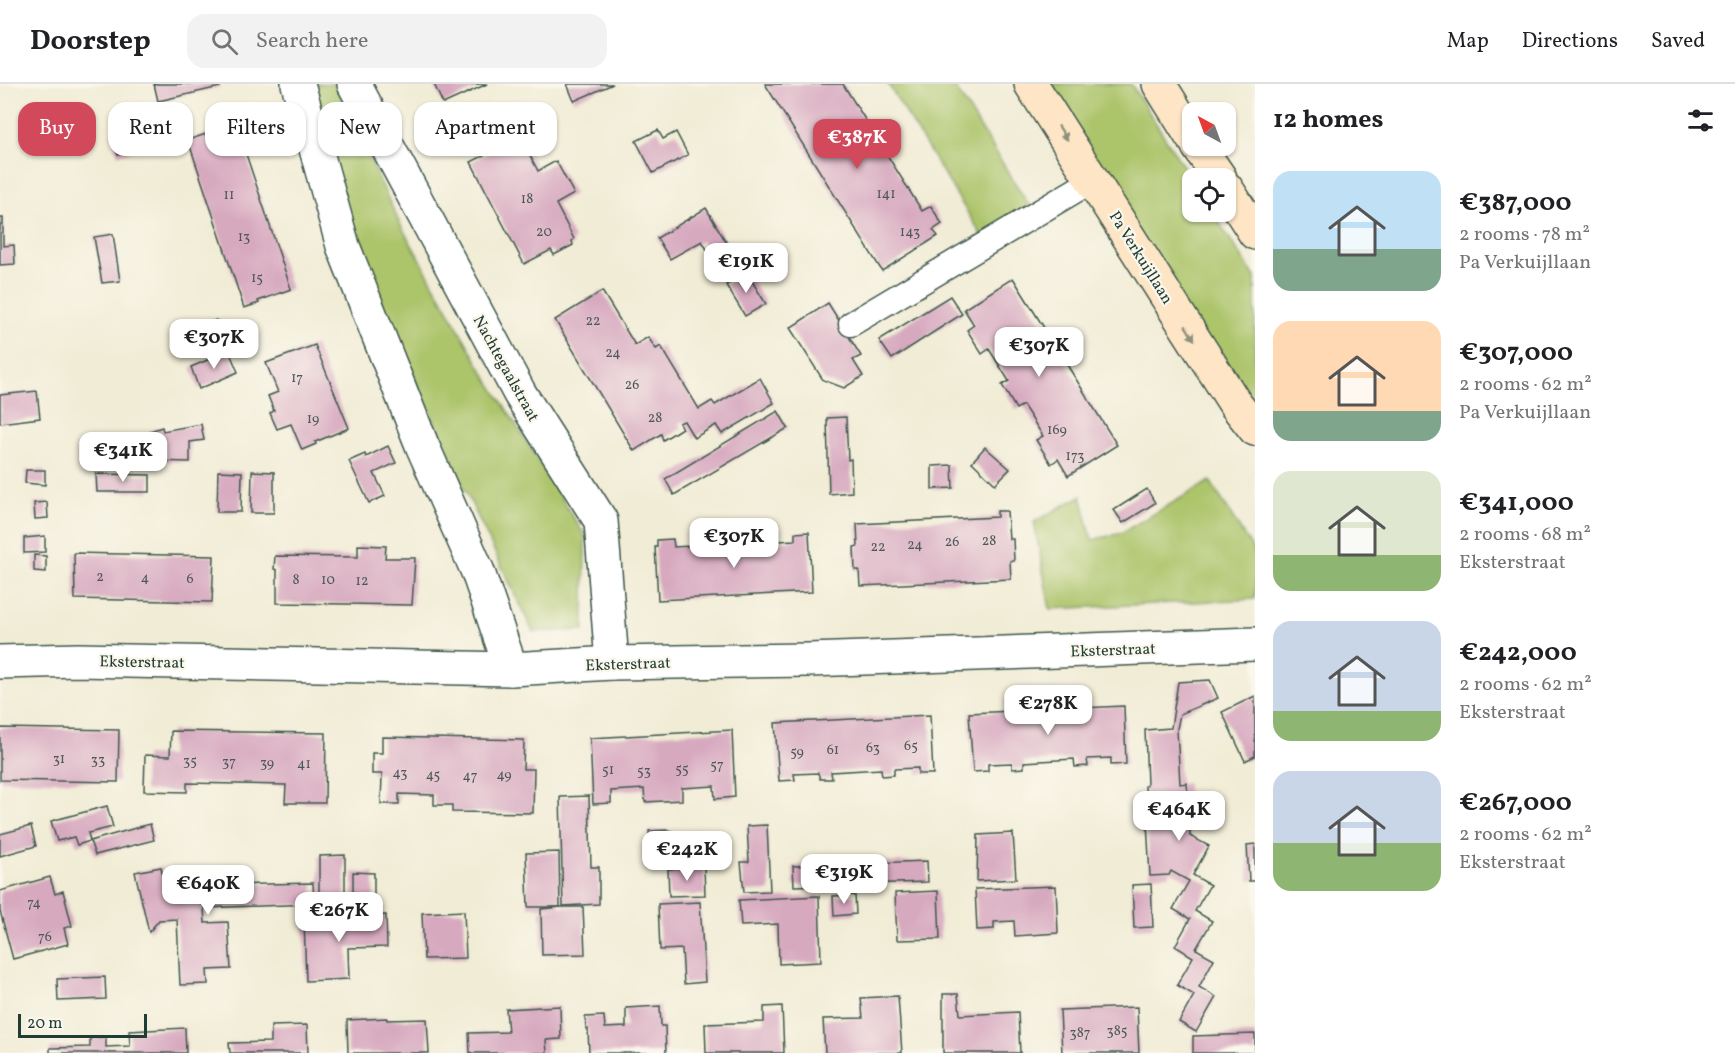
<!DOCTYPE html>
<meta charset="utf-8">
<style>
:root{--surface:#fff;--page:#f2f2f2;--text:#202124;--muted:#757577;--line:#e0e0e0;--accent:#d1495b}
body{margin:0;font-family:Vollkorn,serif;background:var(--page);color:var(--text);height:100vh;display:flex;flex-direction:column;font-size:22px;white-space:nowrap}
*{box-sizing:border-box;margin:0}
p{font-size:20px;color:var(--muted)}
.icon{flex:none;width:33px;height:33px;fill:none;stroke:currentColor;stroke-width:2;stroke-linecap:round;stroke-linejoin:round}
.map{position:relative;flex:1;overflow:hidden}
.panel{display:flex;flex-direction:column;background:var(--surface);width:480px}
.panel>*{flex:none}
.banner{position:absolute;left:18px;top:18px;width:570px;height:54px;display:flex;gap:12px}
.needle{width:39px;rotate:319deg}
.controls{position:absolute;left:1182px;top:18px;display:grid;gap:12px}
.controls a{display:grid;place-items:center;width:54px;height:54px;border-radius:12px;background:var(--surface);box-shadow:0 2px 4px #0004;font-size:30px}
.scale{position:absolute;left:18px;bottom:15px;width:129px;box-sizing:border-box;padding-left:6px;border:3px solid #1f3d34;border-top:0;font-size:16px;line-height:21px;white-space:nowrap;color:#1f3d34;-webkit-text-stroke:4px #fbf7ec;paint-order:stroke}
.price{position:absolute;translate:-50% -51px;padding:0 14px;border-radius:12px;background:#fff;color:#222;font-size:20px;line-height:39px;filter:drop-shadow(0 2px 3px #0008)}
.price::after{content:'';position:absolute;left:50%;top:36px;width:18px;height:14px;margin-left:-9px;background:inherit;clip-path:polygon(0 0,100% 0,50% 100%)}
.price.current{background:var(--accent);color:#fff}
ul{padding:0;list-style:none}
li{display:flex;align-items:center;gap:18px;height:150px;padding:0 18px}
li span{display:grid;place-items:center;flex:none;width:168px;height:120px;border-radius:18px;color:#555}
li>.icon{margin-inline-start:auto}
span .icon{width:72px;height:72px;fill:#fffc;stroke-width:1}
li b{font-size:26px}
h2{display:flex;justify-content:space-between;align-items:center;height:72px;padding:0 18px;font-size:26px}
.pill{padding:0 21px;border-radius:18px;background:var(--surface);box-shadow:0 2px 4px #0004;font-size:21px;line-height:54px}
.pill.current{background:var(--accent);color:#fff}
header{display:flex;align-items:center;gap:36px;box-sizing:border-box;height:84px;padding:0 30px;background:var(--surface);border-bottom:2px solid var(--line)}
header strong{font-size:28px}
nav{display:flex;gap:33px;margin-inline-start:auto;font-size:21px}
.search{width:420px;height:54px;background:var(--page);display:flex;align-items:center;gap:15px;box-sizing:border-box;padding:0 21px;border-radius:18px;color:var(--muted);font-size:22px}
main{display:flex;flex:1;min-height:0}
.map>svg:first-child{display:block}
.green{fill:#acc46a;stroke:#66804f;stroke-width:1.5}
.building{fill:#d7a9bf}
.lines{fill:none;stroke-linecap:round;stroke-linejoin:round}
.lane-casing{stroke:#3e574c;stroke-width:27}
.street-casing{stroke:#3e574c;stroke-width:36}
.secondary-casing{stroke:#3e574c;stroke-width:36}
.lane{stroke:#fff;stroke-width:24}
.street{stroke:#fff;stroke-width:33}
.secondary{stroke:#fde5c5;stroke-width:33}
.oneway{fill:#8e917c}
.labels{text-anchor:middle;stroke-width:4.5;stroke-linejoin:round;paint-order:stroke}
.number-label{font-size:14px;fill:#4d5857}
.street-label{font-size:16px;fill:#1f3d34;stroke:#fbf7ec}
</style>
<header>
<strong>Doorstep</strong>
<div class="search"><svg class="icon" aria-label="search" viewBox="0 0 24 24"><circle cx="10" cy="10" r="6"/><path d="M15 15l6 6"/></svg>Search here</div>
<nav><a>Map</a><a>Directions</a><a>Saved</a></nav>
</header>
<main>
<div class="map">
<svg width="1255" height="969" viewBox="0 0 1255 969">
<rect width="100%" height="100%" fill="#fbf7ec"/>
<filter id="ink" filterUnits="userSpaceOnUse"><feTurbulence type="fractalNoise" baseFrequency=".0167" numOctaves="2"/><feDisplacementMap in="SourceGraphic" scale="12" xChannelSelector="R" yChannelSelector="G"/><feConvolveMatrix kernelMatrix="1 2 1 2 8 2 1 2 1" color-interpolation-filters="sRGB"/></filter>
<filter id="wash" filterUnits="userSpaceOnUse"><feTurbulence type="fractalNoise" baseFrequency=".008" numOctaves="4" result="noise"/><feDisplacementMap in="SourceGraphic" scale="24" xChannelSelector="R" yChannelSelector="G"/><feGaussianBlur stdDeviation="1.35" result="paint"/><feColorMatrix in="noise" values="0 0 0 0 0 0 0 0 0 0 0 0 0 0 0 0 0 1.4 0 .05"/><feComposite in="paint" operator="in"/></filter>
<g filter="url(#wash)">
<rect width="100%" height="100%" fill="#f1ecd5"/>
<g class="green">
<polygon points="307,0 335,0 400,140 479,281 585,452 584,546 533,548 465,406 389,237 344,123"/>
<polygon points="888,0 953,0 1030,123 982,152"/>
<polygon points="1031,0 1131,0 1192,96 1192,128 1212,128 1255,193 1255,330"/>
<polygon points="1210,397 1255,469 1255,515 1050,525 1034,438 1081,412 1092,456 1121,449"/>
</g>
<g id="blocks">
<g class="building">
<polygon points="154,0 219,0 220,3 158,17"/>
<polygon points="434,0 487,0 443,20"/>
<polygon points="567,0 613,0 574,17"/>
<polygon points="765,0 843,0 922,127 931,122 942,140 933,146 938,152 882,187"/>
<polygon points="528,22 541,48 522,56 538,87 556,77 574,110 556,120 574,155 572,157 573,161 554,171 551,166 524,180 471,78 489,69 477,49"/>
<polygon points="152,38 158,59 118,71 111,50"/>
<polygon points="236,40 291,205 258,217 259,219 244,224 188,56"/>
<polygon points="658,46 663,55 676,48 688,71 653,89 636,57"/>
<polygon points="706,124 735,173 718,184 702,157 670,175 657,154"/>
<polygon points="0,134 3,134 3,162 14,161 15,180 0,181"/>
<polygon points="113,150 120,197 102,199 94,153"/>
<polygon points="747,189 766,220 745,232 726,201"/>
<polygon points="1013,194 1117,361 1068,392 1058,375 1051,380 1036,356 1043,352 1023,321 1016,325 1002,301 1009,297 989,265 982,270 967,246 974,241 964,225"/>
<polygon points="602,207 635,261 648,253 656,265 661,262 699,325 712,317 715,321 760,294 774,319 722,350 716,341 694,354 684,337 679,339 682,344 663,356 661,350 634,367 555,236"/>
<polygon points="950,212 962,230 892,275 879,256"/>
<polygon points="828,219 861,272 853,276 863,292 844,304 823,296 790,244"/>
<polygon points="216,236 225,257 187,273 178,253"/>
<polygon points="315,261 349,344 315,358 316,360 302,366 291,340 277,345 270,329 274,327 268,312 278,308 266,279"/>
<polygon points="229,267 238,288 199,305 191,283"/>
<polygon points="37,307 40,334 0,339 0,311"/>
<polygon points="778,327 788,344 674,411 665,395"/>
<polygon points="846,333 848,376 851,375 852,408 829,410 827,334"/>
<polygon points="201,340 204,356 190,358 190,378 151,377 152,357 150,347 162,343 163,347"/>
<polygon points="388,362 396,379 374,389 385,412 369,419 349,377 365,370 366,373"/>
<polygon points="985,363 1010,385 995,400 972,378"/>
<polygon points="952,381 953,404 932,405 932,382"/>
<polygon points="26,386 45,386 45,401 25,399"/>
<polygon points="218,387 242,388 241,428 217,428"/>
<polygon points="252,387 274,388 274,429 251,429"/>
<polygon points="96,390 150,391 150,408 97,408"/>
<polygon points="1147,405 1155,419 1123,439 1114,426"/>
<polygon points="47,418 48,434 35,435 34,419"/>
<polygon points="997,427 1007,427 1009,455 1013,455 1014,477 1010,477 1011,495 860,502 859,486 855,486 854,463 858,462 857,440 997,433"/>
<polygon points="809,448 812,508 658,516 655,463 657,463 657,456 673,455 674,463 795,456 795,449"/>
<polygon points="45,452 45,468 24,469 24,454"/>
<polygon points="358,461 386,462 385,474 415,474 412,521 277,519 277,486 274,485 275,472 358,473"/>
<polygon points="74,469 214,472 212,518 75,515"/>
<polygon points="34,471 46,472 46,488 34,487"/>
<polygon points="1210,596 1218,614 1180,630 1177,645 1180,700 1187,699 1190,752 1209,762 1193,791 1210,801 1195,827 1212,837 1196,865 1214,875 1199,903 1216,913 1196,948 1179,938 1194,911 1177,901 1193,873 1175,862 1190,835 1173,825 1189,797 1171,787 1169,791 1150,792 1145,702 1147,701 1145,646 1171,644 1178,598"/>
<polygon points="1255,612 1255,672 1245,677 1222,628"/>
<polygon points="1124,622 1126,680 1111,681 1111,674 1087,675 1088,682 1075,683 1074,675 1024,678 1024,684 1012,685 1012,679 988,680 988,687 973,688 969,629"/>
<polygon points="930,631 933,690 918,690 918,684 894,685 894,691 882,692 881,685 831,688 832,695 820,695 818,689 794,690 795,696 779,697 775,639"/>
<polygon points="0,644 119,646 118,698 0,696"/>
<polygon points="732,646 735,713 715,715 714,702 682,704 682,716 645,718 644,705 611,707 611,719 593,720 590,654"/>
<polygon points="171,647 326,649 325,719 285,719 286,701 187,699 187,708 144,707 145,671 170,672"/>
<polygon points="382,653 524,656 523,685 534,685 533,729 452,728 452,721 434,721 434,711 399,710 399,720 381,720 382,690 372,690 372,669 382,669"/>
<polygon points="589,712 591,783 599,783 599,820 563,822 560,713"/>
<polygon points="107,722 113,743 88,749 90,757 77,761 74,753 57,757 51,737"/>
<polygon points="150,740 154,756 95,771 90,757"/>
<polygon points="767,741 770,807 744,808 741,778 749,778 747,742"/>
<polygon points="31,742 36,762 0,772 0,750"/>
<polygon points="668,746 671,747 672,765 650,767 649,747"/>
<polygon points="1013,749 1016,795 977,797 978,751"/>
<polygon points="1255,760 1255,797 1249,797 1247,761"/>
<polygon points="559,768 560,823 528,823 526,769"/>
<polygon points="345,771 345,814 319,814 319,772"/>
<polygon points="927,777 928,798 794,802 793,782"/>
<polygon points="161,783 164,799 180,798 180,802 313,799 314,820 204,824 205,839 228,838 231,885 207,886 208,900 180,901 177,835 159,836 149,848 135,788"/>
<polygon points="704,783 705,811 669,812 668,785"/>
<polygon points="353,788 374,789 374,819 353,819"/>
<polygon points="50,793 55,810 63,807 72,842 64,844 68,860 13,875 0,827 0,807"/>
<polygon points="1151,800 1153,843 1134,844 1132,801"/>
<polygon points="1056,802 1058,849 1015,852 1014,837 994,838 994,845 977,846 975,805"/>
<polygon points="938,807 940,855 897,856 895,809"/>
<polygon points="855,811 856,830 834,832 833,812"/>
<polygon points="819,812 821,878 779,880 778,840 741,842 739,816"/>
<polygon points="700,818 705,898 684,900 682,865 660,866 658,820"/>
<polygon points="561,823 583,823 585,870 542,871 541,825"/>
<polygon points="464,827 466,874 424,875 422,829"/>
<polygon points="386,831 387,863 348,864 349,895 306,897 304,834"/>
<polygon points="105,893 106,915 58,917 57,895"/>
<polygon points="943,910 958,910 960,931 1018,928 1020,969 943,969"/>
<polygon points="898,912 902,969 825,969 823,935 863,934 861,914"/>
<polygon points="560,922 561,955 546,956 547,969 470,969 469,949 508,948 506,925"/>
<polygon points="660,922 661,942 665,942 666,969 589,969 588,945 586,945 585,933 604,932 605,944 626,943 626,924"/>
<polygon points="782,922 784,969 706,969 705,940 764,938 764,923"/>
<polygon points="1137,923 1139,969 1062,969 1060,926"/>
<polygon points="387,934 387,936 427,935 429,969 348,969 347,936"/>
<polygon points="307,941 308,969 230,969 229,959 271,958 271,942"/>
<polygon points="185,944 186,969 50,969 50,964 90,963 90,954 106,953 106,963 130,962 129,947"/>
<polygon points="1255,950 1255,969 1193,969 1193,952"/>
</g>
</g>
</g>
<g filter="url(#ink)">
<use href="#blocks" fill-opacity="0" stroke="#3e574c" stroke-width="1.5"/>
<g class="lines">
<g class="lane-casing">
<polyline id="lane" points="851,240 1093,96"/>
</g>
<g class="street-casing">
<g id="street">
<polyline points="298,0 343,162 422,361 478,488 511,585"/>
<polyline points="354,0 520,310 601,437 612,579"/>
<polyline points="0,578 78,576 511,585 612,579 809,576 1255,560"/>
</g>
</g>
<g class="secondary-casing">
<g id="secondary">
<polyline points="1031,0 1236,321 1255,345"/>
<polyline points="1159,0 1192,53"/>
<polyline points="1198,62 1220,94"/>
<polyline points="1226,104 1255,149"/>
</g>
</g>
<use href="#lane" class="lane"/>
<use href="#street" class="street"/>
<use href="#secondary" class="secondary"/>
</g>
<defs><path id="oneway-solid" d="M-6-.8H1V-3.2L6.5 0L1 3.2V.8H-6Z" transform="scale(1.5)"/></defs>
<g class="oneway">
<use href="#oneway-solid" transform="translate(1063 49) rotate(57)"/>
<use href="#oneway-solid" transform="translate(1190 249) rotate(58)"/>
</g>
</g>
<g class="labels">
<g class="number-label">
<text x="886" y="114">141</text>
<text x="229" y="115">11</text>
<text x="527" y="119">18</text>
<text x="544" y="152">20</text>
<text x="910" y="152">143</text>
<text x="244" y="157">13</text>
<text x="257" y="198">15</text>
<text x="593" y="241">22</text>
<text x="613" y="273">24</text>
<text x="297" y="298">17</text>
<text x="632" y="305">26</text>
<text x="655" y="338">28</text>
<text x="313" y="339">19</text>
<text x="1057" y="350">169</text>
<text x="1075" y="376">173</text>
<text x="989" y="461">28</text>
<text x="952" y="462">26</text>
<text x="915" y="465">24</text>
<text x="878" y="467">22</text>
<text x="100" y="497">2</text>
<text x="145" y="498">4</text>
<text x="190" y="499">6</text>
<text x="296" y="500">8</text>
<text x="328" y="500">10</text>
<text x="362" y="501">12</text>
<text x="911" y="666">65</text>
<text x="873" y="668">63</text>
<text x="833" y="670">61</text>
<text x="797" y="672">59</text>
<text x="59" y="679">31</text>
<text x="98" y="680">33</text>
<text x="190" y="681">35</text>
<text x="229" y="682">37</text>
<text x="267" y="683">39</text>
<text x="304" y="684">41</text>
<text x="717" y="685">57</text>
<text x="682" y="689">55</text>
<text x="608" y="690">51</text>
<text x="644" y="691">53</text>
<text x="400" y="693">43</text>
<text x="433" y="695">45</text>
<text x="504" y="695">49</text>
<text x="470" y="696">47</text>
<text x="34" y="823">74</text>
<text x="45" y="857">76</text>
<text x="1117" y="951">385</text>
<text x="1080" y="953">387</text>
</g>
<g class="street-label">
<text transform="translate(1142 173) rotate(58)" y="6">Pa Verkuijllaan</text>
<text transform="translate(507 284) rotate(61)" y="6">Nachtegaalstraat</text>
<text transform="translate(1113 565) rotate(-2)" y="6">Eksterstraat</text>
<text transform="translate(142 577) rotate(1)" y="6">Eksterstraat</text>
<text transform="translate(628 579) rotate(-2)" y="6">Eksterstraat</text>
</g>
</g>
</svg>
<div class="controls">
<a><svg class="needle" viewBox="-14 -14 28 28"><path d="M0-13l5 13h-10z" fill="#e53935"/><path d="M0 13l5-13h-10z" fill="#757577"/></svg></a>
<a><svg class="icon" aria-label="locate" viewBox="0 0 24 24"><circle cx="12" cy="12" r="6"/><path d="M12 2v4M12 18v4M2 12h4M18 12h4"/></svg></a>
</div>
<div class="scale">20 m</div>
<b class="price current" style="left:857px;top:86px">€387K</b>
<b class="price" style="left:746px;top:210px">€191K</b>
<b class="price" style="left:214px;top:286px">€307K</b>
<b class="price" style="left:1039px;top:294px">€307K</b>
<b class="price" style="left:123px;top:399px">€341K</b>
<b class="price" style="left:734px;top:485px">€307K</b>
<b class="price" style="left:1048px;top:652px">€278K</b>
<b class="price" style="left:1179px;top:758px">€464K</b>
<b class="price" style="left:687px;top:798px">€242K</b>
<b class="price" style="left:844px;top:821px">€319K</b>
<b class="price" style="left:208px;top:832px">€640K</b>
<b class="price" style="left:339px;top:859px">€267K</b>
<div class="banner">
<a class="pill current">Buy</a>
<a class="pill">Rent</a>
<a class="pill">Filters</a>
<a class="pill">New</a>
<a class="pill">Apartment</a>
</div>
</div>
<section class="panel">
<h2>12 homes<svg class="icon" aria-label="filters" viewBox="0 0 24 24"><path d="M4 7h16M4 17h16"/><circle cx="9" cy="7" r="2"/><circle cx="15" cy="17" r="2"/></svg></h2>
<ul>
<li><span style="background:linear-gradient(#bfe0f5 65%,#7fa58c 0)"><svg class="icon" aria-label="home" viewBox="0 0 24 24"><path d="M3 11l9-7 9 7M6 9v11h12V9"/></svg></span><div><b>€387,000</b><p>2 rooms · 78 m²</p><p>Pa Verkuijllaan</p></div></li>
<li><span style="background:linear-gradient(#ffd9b3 75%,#7fa58c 0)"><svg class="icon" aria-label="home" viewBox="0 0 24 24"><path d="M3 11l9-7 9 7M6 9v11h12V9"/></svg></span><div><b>€307,000</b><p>2 rooms · 62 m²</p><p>Pa Verkuijllaan</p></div></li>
<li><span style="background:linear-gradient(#dfe7d0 70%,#8fb573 0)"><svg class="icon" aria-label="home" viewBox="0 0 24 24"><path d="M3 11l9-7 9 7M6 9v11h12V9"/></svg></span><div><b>€341,000</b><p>2 rooms · 68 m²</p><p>Eksterstraat</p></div></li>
<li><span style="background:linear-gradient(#c9d6e8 75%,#8fb573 0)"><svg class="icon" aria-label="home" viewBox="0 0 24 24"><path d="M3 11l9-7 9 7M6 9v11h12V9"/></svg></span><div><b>€242,000</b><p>2 rooms · 62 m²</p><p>Eksterstraat</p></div></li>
<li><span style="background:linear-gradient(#c9d6e8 60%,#8fb573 0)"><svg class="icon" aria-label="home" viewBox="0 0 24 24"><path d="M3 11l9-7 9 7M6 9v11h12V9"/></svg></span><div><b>€267,000</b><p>2 rooms · 62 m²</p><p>Eksterstraat</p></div></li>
</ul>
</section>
</main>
